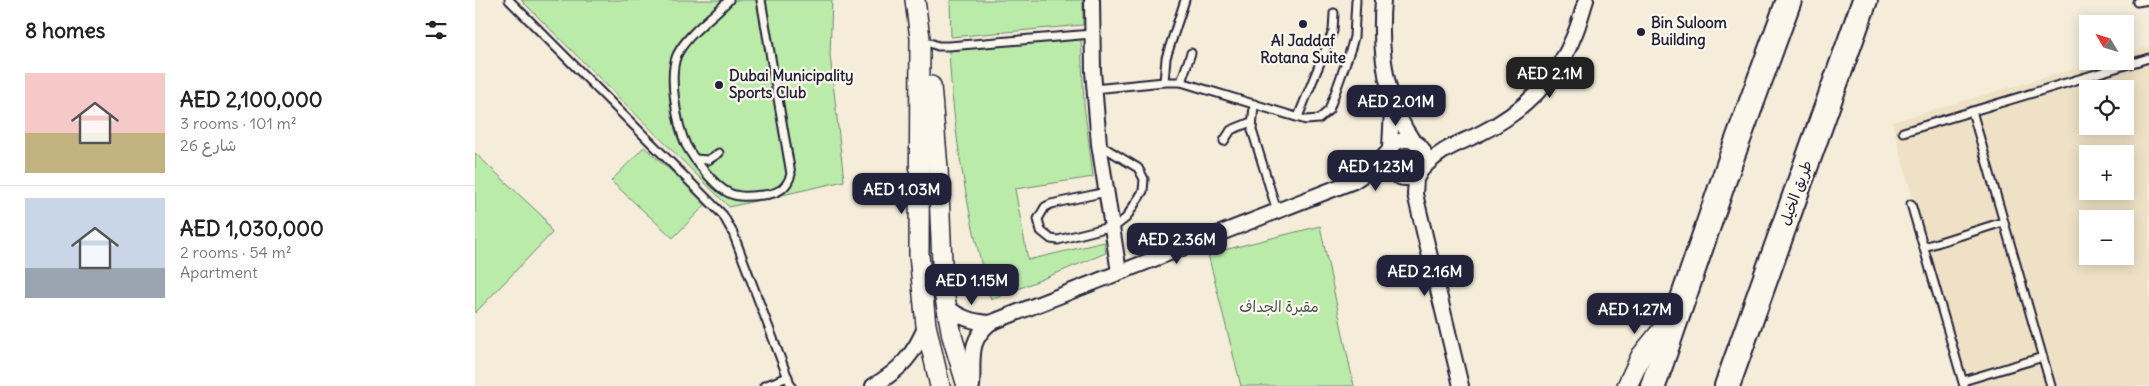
<!DOCTYPE html>
<meta charset="utf-8">
<style>
:root{--surface:#fff;--page:#f2f2f2;--text:#222;--muted:#767676;--line:#e0e0e0;--accent:#22223b}
body{margin:0;font-family:Delius,"Playpen Sans Arabic",sans-serif;background:var(--page);color:var(--text);height:100vh;display:flex;flex-direction:column;font-size:19px;white-space:nowrap}
*{box-sizing:border-box;margin:0}
p{font-size:16px;color:var(--muted)}
.icon{flex:none;width:28px;height:28px;fill:none;stroke:currentColor;stroke-width:2;stroke-linecap:round;stroke-linejoin:round}
.map{position:relative;flex:1;overflow:hidden}
.panel{display:flex;flex-direction:column;background:var(--surface);width:475px}
.panel>*{flex:none}
.needle{width:32px;rotate:308deg}
.controls{position:absolute;left:1604px;top:15px;display:grid;gap:10px}
.controls a{display:grid;place-items:center;width:55px;height:55px;border-radius:0px;background:var(--surface);box-shadow:0 2px 12px #0003;font-size:25px}
.price{position:absolute;translate:-50% -42px;padding:0 11px;border-radius:10px;background:var(--accent);color:#fff;font-size:16px;line-height:32px;filter:drop-shadow(0 1px 2px #0008)}
.price::after{content:'';position:absolute;left:50%;top:30px;width:15px;height:11px;margin-left:-8px;background:inherit;clip-path:polygon(0 0,100% 0,50% 100%)}
.price.on{background:#222;color:#fff}
ul{padding:0;list-style:none}
li{display:flex;align-items:center;gap:15px;height:125px;padding:0 25px}
li+li{border-top:1px solid var(--line)}
li span{display:grid;place-items:center;flex:none;width:140px;height:100px;border-radius:0px;color:#555}
li>.icon{margin-inline-start:auto}
span .icon{width:60px;height:60px;fill:#fffc;stroke-width:1}
li b{font-size:21px}
h2{display:flex;justify-content:space-between;align-items:center;height:60px;padding:0 25px;font-size:21px}
main{display:flex;flex:1;min-height:0}
.map>svg:first-child{display:block}
.built{fill:#eee1c5;fill-rule:evenodd}
.green{fill:#bbeba9;stroke:#6e8672}
.lines{fill:none;stroke-linecap:round;stroke-linejoin:round}
.lane-casing{stroke:#22223b;stroke-width:11}
.street-casing{stroke:#22223b;stroke-width:18}
.secondary-casing{stroke:#22223b;stroke-width:22}
.highway-casing{stroke:#22223b;stroke-width:28}
.lane{stroke:#fbf7ec;stroke-width:7}
.street{stroke:#fbf7ec;stroke-width:14}
.secondary{stroke:#fbf7ec;stroke-width:19}
.highway{stroke:#fbf7ec;stroke-width:24}
.poi-dot{fill:#22223b;stroke:#fbf7ec;stroke-width:2}
.labels{text-anchor:middle;stroke-width:4.5;stroke-linejoin:round;paint-order:stroke}
.poi-label{font-size:15px;font-weight:bold;fill:#22223b;stroke:#fbf7ec;text-anchor:start}
.street-label{font-size:15px;fill:#22223b;stroke:#fbf7ec}
.park-label{font-size:15px;fill:#485456;stroke:#fbf7ec}
</style>
<main>
<section class="panel">
<h2>8 homes<svg class="icon" aria-label="filters" viewBox="0 0 24 24"><path d="M4 7h16M4 17h16"/><circle cx="9" cy="7" r="2"/><circle cx="15" cy="17" r="2"/></svg></h2>
<ul>
<li><span style="background:linear-gradient(#f6c9c9 60%,#c2b280 0)"><svg class="icon" aria-label="home" viewBox="0 0 24 24"><path d="M3 11l9-7 9 7M6 9v11h12V9"/></svg></span><div><b>AED 2,100,000</b><p>3 rooms · 101 m²</p><p>شارع 26</p></div></li>
<li><span style="background:linear-gradient(#c9d6e8 70%,#9aa5b1 0)"><svg class="icon" aria-label="home" viewBox="0 0 24 24"><path d="M3 11l9-7 9 7M6 9v11h12V9"/></svg></span><div><b>AED 1,030,000</b><p>2 rooms · 54 m²</p><p>Apartment</p></div></li>
</ul>
</section>
<div class="map">
<svg width="1674" height="386" viewBox="0 0 1674 386">
<rect width="100%" height="100%" fill="#f5edda"/>
<filter id="ink" filterUnits="userSpaceOnUse"><feTurbulence type="fractalNoise" baseFrequency=".02" numOctaves="2"/><feDisplacementMap in="SourceGraphic" scale="10" xChannelSelector="R" yChannelSelector="G"/><feConvolveMatrix kernelMatrix="1 2 1 2 8 2 1 2 1" color-interpolation-filters="sRGB"/></filter>
<g filter="url(#ink)">
<path class="built" d="M1674 47V386H1489L1417 122 1625 61H1650V54ZM1612 89H1650V126H1612ZM1612 154H1650V191H1612ZM1612 219H1650V256H1612Z"/>
<g class="green">
<polygon points="46,0 357,0 355,55 369,181 254,207"/>
<polygon points="475,0 608,0 608,25 476,37"/>
<path d="M606 39 609 104 618 177 540 189 553 260 629 242 631 253 516 300C493 218 478 134 474 50Z"/>
<polygon points="169,147 232,203 198,238 136,181"/>
<polygon points="0,153 68,217 77,233 0,313"/>
<polygon points="845,226 879,386 766,386 733,254"/>
</g>
<g class="lines">
<g class="lane-casing">
<g id="lane">
<polyline points="34,0 248,215 258,233 316,386"/>
<path d="M254 0C238 17 213 33 202 55 193 76 202 125 211 145 218 158 240 187 254 193 264 198 277 196 288 195 302 194 312 189 316 174L286 0"/>
<polyline points="1662,2 1674,0"/>
<polyline points="447,40 463,46 474,46 617,34"/>
<polyline points="689,82 691,58 710,0"/>
<polyline points="706,82 716,53"/>
<polyline points="619,89 689,82 706,82 831,120 844,119 854,110 876,48 879,37 881,0"/>
<polyline points="779,104 777,130 802,211"/>
<polyline points="1497,111 1576,386"/>
<polyline points="823,117 858,31 859,13"/>
<polyline points="1428,132 1674,58"/>
<polyline points="749,141 756,130 776,122"/>
<polyline points="625,145 663,168 669,179 668,191 651,218 642,225 583,240 576,239 566,231 563,219 570,207 576,204 631,192"/>
<polyline points="220,159 233,160 244,153"/>
<polyline points="1436,204 1489,386"/>
<polyline points="1449,247 1528,222"/>
<polyline points="1488,381 1568,357"/>
<polyline points="289,386 313,377"/>
</g>
</g>
<g class="street-casing">
<g id="street">
<polyline points="617,0 618,71 624,144 644,272"/>
<path d="M908 0C904 50 909 100 938 141"/>
<circle cx="931" cy="159" r="19"/>
<polyline points="915,148 917,109"/>
<path d="M948 168C969 147 981 145 1006 133 1047 113 1082 79 1099 36 1104 25 1107 12 1111 0"/>
<polyline points="945,172 941,179 940,194 986,386"/>
<path d="M471 306C485 318 498 322 515 323"/>
<path d="M398 386C424 371 440 354 451 325"/>
<path d="M497 386C499 359 492 342 515 323L879 181 897 169 912 153"/>
</g>
</g>
<g class="secondary-casing">
<g id="secondary">
<polyline points="440,0 445,38 444,255 451,325 465,386"/>
<polyline points="456,86 463,168 468,287 477,336 492,386"/>
<polyline points="1152,386 1166,356 1199,315"/>
</g>
</g>
<g class="highway-casing">
<g id="highway">
<polyline points="1178,386 1257,156 1314,0"/>
<polyline points="1252,386 1390,0"/>
</g>
</g>
<use href="#lane" class="lane"/>
<use href="#street" class="street"/>
<use href="#secondary" class="secondary"/>
<use href="#highway" class="highway"/>
</g>
</g>
<g class="poi-dot">
<circle cx="828" cy="24" r="5"/>
<circle cx="1166" cy="32" r="5"/>
<circle cx="244" cy="85" r="5"/>
</g>
<g class="labels">
<g class="poi-label">
<text x="1176" y="28">Bin Suloom<tspan x="1176" dy="17">Building</tspan></text>
<text x="828" y="46" text-anchor="middle">Al Jaddaf<tspan x="828" dy="17">Rotana Suite</tspan></text>
<text x="254" y="81">Dubai Municipality<tspan x="254" dy="17">Sports Club</tspan></text>
</g>
<g class="street-label">
<text transform="translate(1321 193) rotate(-70)" y="5">طريق الخيل</text>
</g>
<g class="park-label">
<text x="804" y="312">مقبرة الجداف</text>
</g>
</g>
</svg>
<div class="controls">
<a><svg class="needle" viewBox="-14 -14 28 28"><path d="M0-13l5 13h-10z" fill="#e53935"/><path d="M0 13l5-13h-10z" fill="#767676"/></svg></a>
<a><svg class="icon" aria-label="locate" viewBox="0 0 24 24"><circle cx="12" cy="12" r="6"/><path d="M12 2v4M12 18v4M2 12h4M18 12h4"/></svg></a>
<a>+</a>
<a>−</a>
</div>
<b class="price on" style="left:1075px;top:99px">AED 2.1M</b>
<b class="price" style="left:921px;top:127px">AED 2.01M</b>
<b class="price" style="left:901px;top:192px">AED 1.23M</b>
<b class="price" style="left:427px;top:215px">AED 1.03M</b>
<b class="price" style="left:702px;top:265px">AED 2.36M</b>
<b class="price" style="left:950px;top:297px">AED 2.16M</b>
<b class="price" style="left:497px;top:306px">AED 1.15M</b>
<b class="price" style="left:1160px;top:335px">AED 1.27M</b>
</div>
</main>
